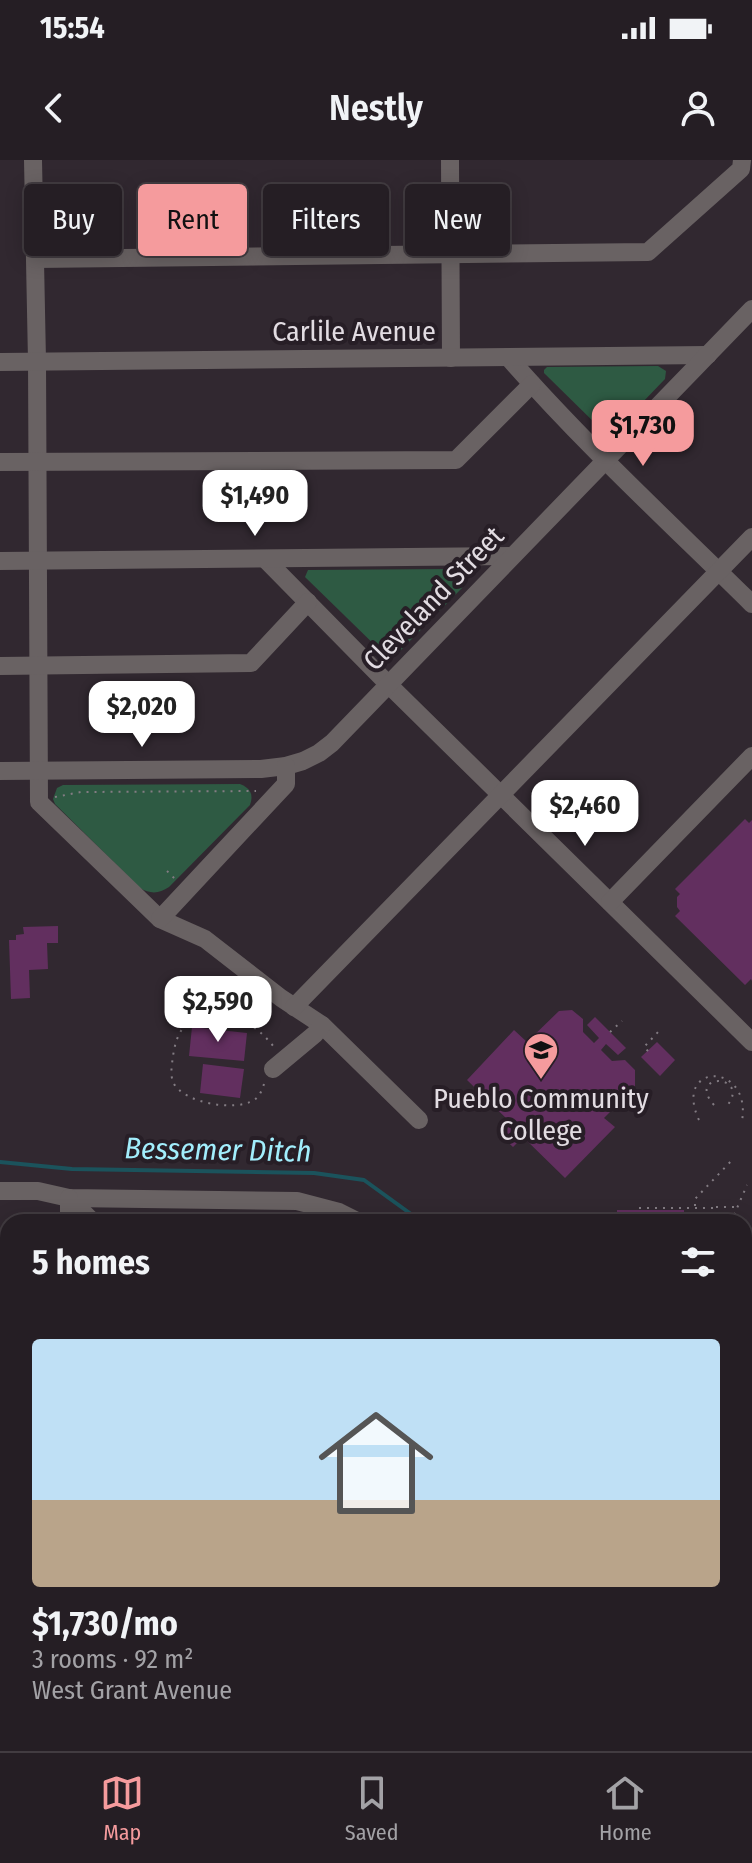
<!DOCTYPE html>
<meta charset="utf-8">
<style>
:root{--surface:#251e24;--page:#2d272c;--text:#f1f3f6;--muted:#a3a2a6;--line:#423c41;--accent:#f59b9d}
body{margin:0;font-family:"Fira Sans Condensed",sans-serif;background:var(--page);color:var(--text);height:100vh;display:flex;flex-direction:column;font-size:30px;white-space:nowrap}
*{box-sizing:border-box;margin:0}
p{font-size:26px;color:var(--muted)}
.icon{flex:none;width:44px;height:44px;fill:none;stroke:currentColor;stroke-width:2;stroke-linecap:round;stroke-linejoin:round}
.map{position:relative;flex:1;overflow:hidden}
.panel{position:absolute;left:0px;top:1054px;width:752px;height:538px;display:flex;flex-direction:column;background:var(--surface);border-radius:24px 24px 0 0;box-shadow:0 4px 20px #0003,0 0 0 2px var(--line)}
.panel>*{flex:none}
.banner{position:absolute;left:24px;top:24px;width:704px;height:72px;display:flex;gap:16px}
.price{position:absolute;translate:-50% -68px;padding:0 18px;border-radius:16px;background:#fff;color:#222;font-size:26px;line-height:52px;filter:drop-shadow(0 2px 4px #0008)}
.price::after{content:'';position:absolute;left:50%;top:48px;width:24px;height:18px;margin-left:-12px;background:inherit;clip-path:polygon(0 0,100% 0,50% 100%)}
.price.current{background:var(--accent);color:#111}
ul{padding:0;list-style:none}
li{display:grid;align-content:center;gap:16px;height:424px;padding:0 32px}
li+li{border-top:2px solid var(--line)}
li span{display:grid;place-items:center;height:248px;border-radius:8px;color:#555}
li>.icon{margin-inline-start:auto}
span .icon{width:144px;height:144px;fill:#fffc;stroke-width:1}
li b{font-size:34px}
h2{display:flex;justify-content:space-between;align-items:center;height:96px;padding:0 32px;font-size:34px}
.tag{padding:0 28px;border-radius:8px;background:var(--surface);box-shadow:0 4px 20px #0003,0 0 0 2px var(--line);font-size:28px;line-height:72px}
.tag.current{background:var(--accent);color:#111}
.status{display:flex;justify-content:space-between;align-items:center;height:56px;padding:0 40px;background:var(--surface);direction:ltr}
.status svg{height:22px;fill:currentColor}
header{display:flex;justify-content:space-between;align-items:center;height:104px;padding:0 32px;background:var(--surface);font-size:36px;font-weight:600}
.menu{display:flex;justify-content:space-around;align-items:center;height:112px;border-top:2px solid var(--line);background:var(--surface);font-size:22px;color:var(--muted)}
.menu a{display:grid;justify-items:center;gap:4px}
.menu .current{color:var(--accent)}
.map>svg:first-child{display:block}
.green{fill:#2e5a43}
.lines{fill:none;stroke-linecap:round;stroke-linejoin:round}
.stream{stroke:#1b535c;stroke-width:4}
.building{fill:#622f5f}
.path{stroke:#837c83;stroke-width:2;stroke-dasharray:2 6;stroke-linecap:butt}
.minor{stroke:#696263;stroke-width:18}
.labels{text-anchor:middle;stroke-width:8;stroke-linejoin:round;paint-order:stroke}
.street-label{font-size:28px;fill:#e2dce2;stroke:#271e26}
.poi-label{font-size:28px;fill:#e2dce2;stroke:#271e26}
.water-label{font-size:30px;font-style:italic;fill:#a2eefc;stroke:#271e26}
</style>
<div class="status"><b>15:54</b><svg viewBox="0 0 49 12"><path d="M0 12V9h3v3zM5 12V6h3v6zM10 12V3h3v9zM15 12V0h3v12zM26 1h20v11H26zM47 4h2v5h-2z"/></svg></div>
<header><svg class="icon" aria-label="back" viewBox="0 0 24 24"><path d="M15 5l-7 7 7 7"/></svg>Nestly<svg class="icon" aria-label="person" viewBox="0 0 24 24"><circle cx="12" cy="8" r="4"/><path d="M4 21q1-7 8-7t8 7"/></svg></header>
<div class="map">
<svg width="752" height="1591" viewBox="0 0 752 1591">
<rect width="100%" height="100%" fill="#312830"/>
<g class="green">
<polygon points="658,206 666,211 665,219 615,271 611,273 604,272 544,213 544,210 547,207"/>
<polygon points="453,409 458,410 463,416 464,424 462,428 396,495 391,497 385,495 305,417 308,410"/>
<path d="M240 624C250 628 254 634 250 645L169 727C159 734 150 734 140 728L55 644 53 639 57 628 63 625Z"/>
</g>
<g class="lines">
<g class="stream">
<polyline points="0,1002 72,1009 314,1013 364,1020 422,1062"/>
<polyline points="744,1383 752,1391"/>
</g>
</g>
<g class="building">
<polygon points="745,659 749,663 752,660 752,821 751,819 745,825 675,756 680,751 677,747 677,737 680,734 675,729"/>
<polygon points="58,766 58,783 47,783 48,809 29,810 30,838 11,839 9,780 16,780 16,775 24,774 23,767"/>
<polygon points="572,850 583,859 583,872 594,883 599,878 587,865 595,857 626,888 618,895 606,884 601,890 612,901 625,900 635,910 635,927 604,958 615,967 565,1018 523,977 513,987 499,974 510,962 467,920 514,870 527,882 559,851"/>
<polygon points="192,867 247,873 244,901 189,896"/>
<polygon points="657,882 675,900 660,916 641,897"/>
<polygon points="203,904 244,909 240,938 200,933"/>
<polygon points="617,1050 684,1050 684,1058 691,1059 691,1062 617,1062"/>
</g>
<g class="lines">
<g class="path">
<polyline points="55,637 81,632 256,631"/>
<polyline points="167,711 175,719"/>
<polyline points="610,872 622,861"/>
<polyline points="648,891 644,887 659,871"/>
<path d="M264 924C262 930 260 936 254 940 236 952 182 943 173 922 170 914 172 904 173 896 175 883 178 872 188 862 207 857 234 858 251 866 261 871 268 880 275 888"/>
<path d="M714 945C685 912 752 914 727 946"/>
<path d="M699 960C672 902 752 901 742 961"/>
<polyline points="716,1047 737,1047"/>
<polyline points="639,1048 714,1048 709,1062"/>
<polyline points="695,1062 695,1039 734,998"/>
<polyline points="731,1062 747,1025"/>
</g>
<g class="minor">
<polyline points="33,0 37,201 39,642 160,759 205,779 281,838 322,865 419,960"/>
<polyline points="450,0 451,198"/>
<polyline points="35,99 648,92 741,9 742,0"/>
<path d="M508 197C584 284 670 363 752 444"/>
<polyline points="0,202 708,195"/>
<polyline points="0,302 456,300 532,224"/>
<polyline points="265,399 389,525 752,882"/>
<polyline points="0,401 511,396"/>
<polyline points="0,506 251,503 308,442"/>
<polyline points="0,611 261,609 286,606 303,601 319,593 332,583 752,149"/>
<polyline points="610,742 752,596"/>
<polyline points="160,759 286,624 286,606"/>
<polyline points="294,847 752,377"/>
<polyline points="273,909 315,874 322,865"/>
<polyline points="0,1031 38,1031 69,1038 297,1041 339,1052 359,1062"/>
<polyline points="69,1038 93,1062"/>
<polyline points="69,1038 69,1062"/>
<polyline points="744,1268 752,1260"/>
<polyline points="744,1308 752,1316"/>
<polyline points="744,1424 752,1432"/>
<polyline points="0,1439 8,1439"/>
<polyline points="744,1566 752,1574"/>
<polyline points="73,1584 73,1591"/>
<polyline points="176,1584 176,1591"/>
<polyline points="277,1584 277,1591"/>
<polyline points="381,1584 381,1591"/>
<polyline points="484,1584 484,1591"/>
<polyline points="619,1584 626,1591"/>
</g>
</g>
<defs>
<g id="university-pin" transform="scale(1.8)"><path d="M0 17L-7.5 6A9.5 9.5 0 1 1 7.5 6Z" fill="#f59b9d" stroke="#271e26"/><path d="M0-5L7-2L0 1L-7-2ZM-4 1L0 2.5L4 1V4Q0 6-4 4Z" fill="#111"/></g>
</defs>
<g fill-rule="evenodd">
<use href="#university-pin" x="541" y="890"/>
</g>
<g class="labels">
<g class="street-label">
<text x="354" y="181">Carlile Avenue</text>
<text transform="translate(433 438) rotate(-46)" y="10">Cleveland Street</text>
</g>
<g class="poi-label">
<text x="541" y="948">Pueblo Community<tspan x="541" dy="32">College</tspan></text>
</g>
<g class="water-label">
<text transform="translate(218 990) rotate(1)" y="10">Bessemer Ditch</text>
</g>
</g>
</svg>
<b class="price current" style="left:643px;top:308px">$1,730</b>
<b class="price" style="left:255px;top:378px">$1,490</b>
<b class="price" style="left:142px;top:589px">$2,020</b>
<b class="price" style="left:585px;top:688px">$2,460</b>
<b class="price" style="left:218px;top:884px">$2,590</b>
<div class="banner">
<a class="tag">Buy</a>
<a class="tag current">Rent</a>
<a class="tag">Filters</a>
<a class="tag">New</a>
</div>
<section class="panel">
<h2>5 homes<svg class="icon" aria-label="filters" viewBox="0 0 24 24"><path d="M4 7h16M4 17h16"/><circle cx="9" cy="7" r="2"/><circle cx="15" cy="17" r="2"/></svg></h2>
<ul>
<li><span style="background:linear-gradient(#bfe0f5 65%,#b9a48a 0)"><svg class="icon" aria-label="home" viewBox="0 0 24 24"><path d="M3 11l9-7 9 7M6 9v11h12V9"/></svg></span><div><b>$1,730/mo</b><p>3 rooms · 92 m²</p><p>West Grant Avenue</p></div></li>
</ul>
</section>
</div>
<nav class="menu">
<a class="current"><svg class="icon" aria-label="map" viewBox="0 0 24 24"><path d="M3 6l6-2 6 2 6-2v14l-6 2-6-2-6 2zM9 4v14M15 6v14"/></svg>Map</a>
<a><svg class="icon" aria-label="saved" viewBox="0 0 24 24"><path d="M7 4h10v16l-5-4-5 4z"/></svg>Saved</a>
<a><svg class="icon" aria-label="home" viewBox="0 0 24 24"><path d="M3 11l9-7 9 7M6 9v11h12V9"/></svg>Home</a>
</nav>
